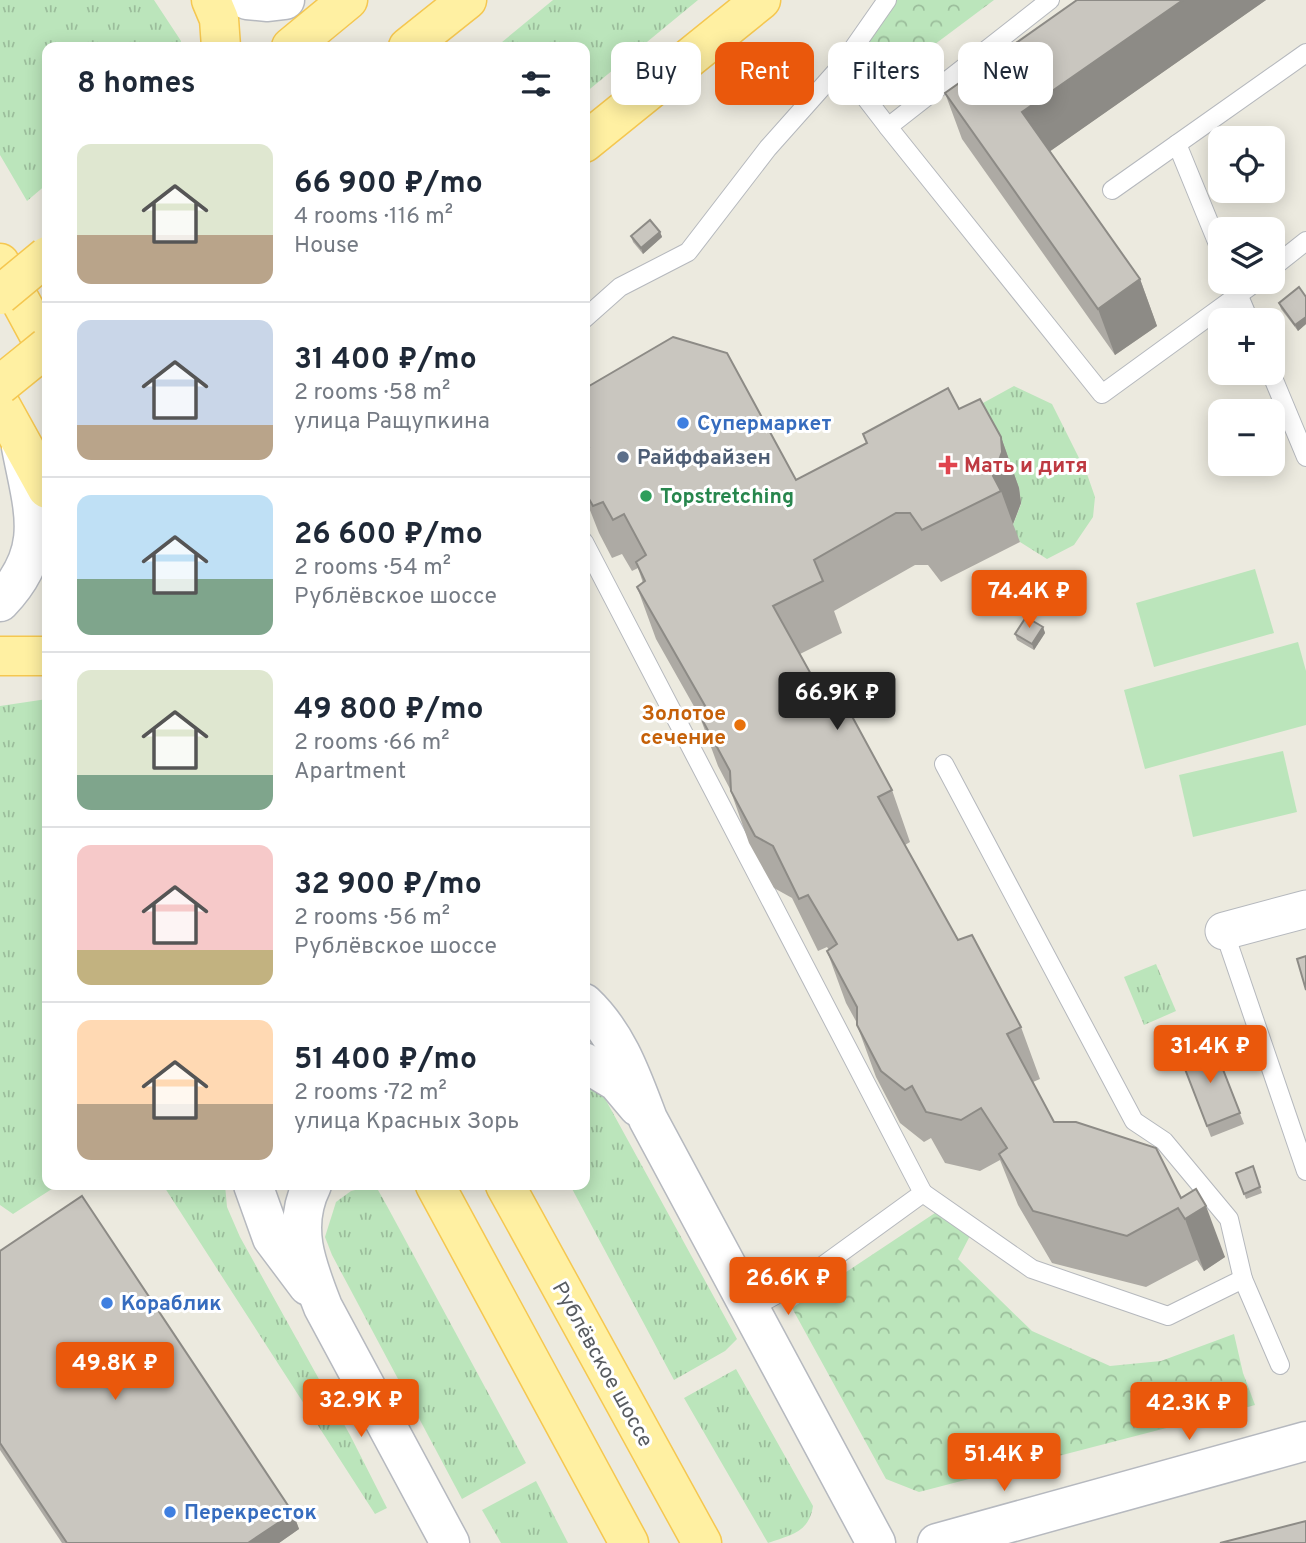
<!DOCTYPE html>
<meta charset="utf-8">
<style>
:root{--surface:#fff;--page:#f2f2f3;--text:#1f2937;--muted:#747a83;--line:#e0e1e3;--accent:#ea580c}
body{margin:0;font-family:Overpass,sans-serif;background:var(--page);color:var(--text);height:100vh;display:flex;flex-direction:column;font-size:26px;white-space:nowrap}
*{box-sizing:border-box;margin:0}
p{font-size:23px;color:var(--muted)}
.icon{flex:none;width:38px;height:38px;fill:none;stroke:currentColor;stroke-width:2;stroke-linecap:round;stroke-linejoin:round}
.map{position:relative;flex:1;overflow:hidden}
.details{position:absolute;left:42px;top:42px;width:548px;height:1148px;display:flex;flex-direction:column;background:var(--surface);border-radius:14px;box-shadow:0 4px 18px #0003}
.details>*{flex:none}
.hud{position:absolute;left:611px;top:42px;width:590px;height:63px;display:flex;gap:14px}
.buttons{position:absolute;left:1208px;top:126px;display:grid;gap:14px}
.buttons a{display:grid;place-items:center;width:77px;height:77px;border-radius:14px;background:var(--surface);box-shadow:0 4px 18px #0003;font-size:35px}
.price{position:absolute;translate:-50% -60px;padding:0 16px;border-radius:7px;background:var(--accent);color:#fff;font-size:23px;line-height:46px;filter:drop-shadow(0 2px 4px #0008)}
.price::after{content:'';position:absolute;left:50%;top:42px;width:21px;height:16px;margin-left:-10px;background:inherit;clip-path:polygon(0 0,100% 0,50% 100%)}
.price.current{background:#222;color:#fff}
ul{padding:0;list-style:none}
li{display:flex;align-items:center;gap:21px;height:175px;padding:0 35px}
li+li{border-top:2px solid var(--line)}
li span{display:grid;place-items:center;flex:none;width:196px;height:140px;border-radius:14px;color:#555}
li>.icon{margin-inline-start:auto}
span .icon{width:84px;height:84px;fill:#fffc;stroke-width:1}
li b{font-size:30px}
h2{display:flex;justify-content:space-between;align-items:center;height:84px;padding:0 35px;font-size:30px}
.tag{padding:0 24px;border-radius:14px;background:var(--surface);box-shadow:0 4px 18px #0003;font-size:24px;line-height:63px}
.tag.current{background:var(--accent);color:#fff}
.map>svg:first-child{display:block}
.grass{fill:url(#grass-tufts)}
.forest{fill:url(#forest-crowns)}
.pitch{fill:#bbe5bb}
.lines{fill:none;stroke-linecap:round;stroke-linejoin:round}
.lane-casing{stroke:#b5b8bd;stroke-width:20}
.street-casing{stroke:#b5b8bd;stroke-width:39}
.secondary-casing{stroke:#b6b9bf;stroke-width:41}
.primary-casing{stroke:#f5c750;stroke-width:41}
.lane{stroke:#fff;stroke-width:18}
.street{stroke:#fff;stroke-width:37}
.secondary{stroke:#fff;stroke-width:38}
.primary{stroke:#fff0a2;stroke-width:38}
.primary-bridge-casing{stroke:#f5c750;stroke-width:41;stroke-linecap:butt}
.primary-bridge{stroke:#fff0a2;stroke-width:38}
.wall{fill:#adaaa4}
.shaded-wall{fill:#8d8b86}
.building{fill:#c9c6bf;stroke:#8d8b86;stroke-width:2}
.shop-dot{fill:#3f7fe0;stroke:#fff;stroke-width:2.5}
.service-dot{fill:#5c6f8a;stroke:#fff;stroke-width:2.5}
.health-dot{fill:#e0444e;stroke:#fff;stroke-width:2.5}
.leisure-dot{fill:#2e9e5b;stroke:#fff;stroke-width:2.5}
.food-dot{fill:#e8710a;stroke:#fff;stroke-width:2.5}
.labels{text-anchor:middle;stroke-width:6;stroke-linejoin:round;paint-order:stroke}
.shop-label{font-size:21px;font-weight:bold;fill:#366cbe;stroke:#fff;text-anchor:start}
.service-label{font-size:21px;font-weight:bold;fill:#4e5e75;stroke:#fff;text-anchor:start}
.health-label{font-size:21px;font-weight:bold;fill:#be3a42;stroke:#fff;text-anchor:start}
.leisure-label{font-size:21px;font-weight:bold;fill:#27864d;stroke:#fff;text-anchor:start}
.food-label{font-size:21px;font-weight:bold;fill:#c56008;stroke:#fff;text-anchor:end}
.street-label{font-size:21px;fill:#585c61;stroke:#fff}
</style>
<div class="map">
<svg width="1306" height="1543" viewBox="0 0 1306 1543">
<defs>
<pattern id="grass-tufts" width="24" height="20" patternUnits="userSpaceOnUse" patternTransform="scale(1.75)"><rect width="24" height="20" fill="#bbe5bb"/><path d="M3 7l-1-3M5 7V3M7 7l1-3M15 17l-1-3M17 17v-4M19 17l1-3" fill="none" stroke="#9bbd9b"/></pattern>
<pattern id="forest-crowns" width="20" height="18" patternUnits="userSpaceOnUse" patternTransform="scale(1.75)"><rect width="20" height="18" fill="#bbe5bb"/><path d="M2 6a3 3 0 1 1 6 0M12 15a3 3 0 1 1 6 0" fill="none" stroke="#9bbd9b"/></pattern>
</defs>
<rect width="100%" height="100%" fill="#eceadf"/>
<g class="grass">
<polygon points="0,0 154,0 181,41 181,47 47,47 47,184 27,201 0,155"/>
<polygon points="553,0 698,0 585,93 584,47 496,47"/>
<polygon points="1014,386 1052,404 1087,474 1095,497 1093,517 1074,545 1047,559 1020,542 1012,527 1021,504 1019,488 999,451 941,426"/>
<polygon points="47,699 47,1185 58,1185 13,1214 0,1205 0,706"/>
<polygon points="1156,964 1176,1011 1144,1025 1124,977"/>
<polygon points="585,1079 597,1084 737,1339 725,1351 674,1380 570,1185 584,1185"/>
<polygon points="163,1185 225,1185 227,1207 240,1237 350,1435 387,1508 375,1514"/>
<polygon points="367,1187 378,1190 387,1206 526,1463 462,1499 332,1255 325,1237 336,1202 351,1191"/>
<path d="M736 1369 813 1506C809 1533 790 1535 768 1543L684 1398Z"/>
<polygon points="536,1481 568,1543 501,1543 482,1510"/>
</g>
<g class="forest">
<polygon points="887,0 994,0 887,80 859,42"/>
<polygon points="944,1207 974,1228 958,1259 1032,1331 1110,1366 1161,1361 1234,1334 1243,1373 1255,1405 919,1492 886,1479 792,1308"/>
</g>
<g class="pitch">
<polygon points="1255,569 1274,633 1154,667 1136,603"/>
<polygon points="1298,642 1306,671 1306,725 1145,769 1124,690"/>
<polygon points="1283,751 1297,812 1193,837 1179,775"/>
</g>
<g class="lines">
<g class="lane-casing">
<g id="lane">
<polyline points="887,0 841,66 888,127 1050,0"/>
<polyline points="888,127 1102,394 1256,282"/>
<polyline points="1177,144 1220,249"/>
<polyline points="1112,190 1306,53"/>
<polyline points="1272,268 1306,241"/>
<polyline points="1233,282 1249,320"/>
<polyline points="584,319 620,287 688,252 768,148 841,66"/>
<polyline points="1271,373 1306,457"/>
<polyline points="584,542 923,1193 803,1280 750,1309"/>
<polyline points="944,764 1134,1121 1164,1141 1229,1219 1243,1279"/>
<polyline points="1224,931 1306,1171"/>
<polyline points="923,1193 1032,1269 1168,1316 1243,1279 1280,1365"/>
</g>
</g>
<g class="street-casing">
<polyline id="street" points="1224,931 1306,909"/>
</g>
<g class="secondary-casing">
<g id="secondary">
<polyline points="247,0 268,2 285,0"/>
<path d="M0 602C50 550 33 510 21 447"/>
<path d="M584 1003C618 1035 632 1077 648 1119L876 1543"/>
<polyline points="584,1062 617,1082 638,1107"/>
<polyline points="253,1185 272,1238 308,1286"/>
<path d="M312 1185C291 1227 307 1266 323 1307L450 1543"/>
<polyline points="937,1543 1306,1441"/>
</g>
</g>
<g class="primary-casing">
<g id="primary">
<polyline points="211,0 219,19 221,47"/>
<polyline points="291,47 348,0"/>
<polyline points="408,47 467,0"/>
<polyline points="584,143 761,0"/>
<polyline points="0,263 47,350"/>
<polyline points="0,404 47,489"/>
<polyline points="0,656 47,656"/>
<polyline points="435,1185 629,1543"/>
<polyline points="505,1185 702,1543"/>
</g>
</g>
<use href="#lane" class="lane"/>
<use href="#street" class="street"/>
<use href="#secondary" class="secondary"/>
<use href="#primary" class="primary"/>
<g class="primary-bridge-casing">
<g id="primary-bridge">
<polyline points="0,295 47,256"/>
<polyline points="0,385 47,347"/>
</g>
</g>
<use href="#primary-bridge" class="primary-bridge"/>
</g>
<g class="wall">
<polygon points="1077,0 1266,0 1050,151 1140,279 1157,326 1115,355 962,139 945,93"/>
<polygon points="660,232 662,237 643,254 633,242 631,236"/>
<polygon points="1306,297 1306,324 1298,331 1281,309 1279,303"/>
<polygon points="584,389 796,480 959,409 1001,437 1019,488 1021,503 1013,524 1020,542 941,582 928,565 915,565 834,611 842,633 800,654 827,703 892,790 910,842 905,845 958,940 1021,1027 1040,1079 1033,1082 1054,1122 1181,1198 1225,1257 1204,1271 1197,1260 1146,1287 1052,1263 1018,1205 1000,1160 980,1171 945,1163 931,1138 924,1142 900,1123 876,1077 857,1025 857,1023 846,1003 827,951 829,950 827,947 818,951 792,898 774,888 749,843 730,789 718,766 700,717 656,639 637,587 643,583 638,568 632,571 622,554 612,558 599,533 584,495"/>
<polygon points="1043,627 1045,633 1034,650 1017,640 1015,634"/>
<polygon points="1213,1044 1244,1124 1211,1137 1180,1056"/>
<polygon points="1253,1166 1262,1193 1246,1199 1236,1173"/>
<polygon points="0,1251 293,1513 299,1529 279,1543 62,1543 0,1450"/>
</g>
<g class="shaded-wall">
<polygon points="1183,0 1266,0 1039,159 1022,112"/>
<polygon points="660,232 662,237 643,254 641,248"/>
<polygon points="1140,279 1157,326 1115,355 1098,309"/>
<polygon points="1306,317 1306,324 1298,331 1295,325"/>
<polygon points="1001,437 1019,488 1021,503 1013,524 1001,491 993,476"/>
<polygon points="1043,627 1045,633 1034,650 1032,644"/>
<polygon points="1206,1206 1225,1257 1204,1271 1185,1219"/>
<polygon points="293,1513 299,1529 279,1543 248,1543"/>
</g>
<g class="building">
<polygon points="1077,0 1183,0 1022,112 1140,279 1098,309 945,93"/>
<polygon points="650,220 660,232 641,248 631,236"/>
<polygon points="1299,287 1306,297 1306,317 1295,325 1279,303"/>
<polygon points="673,337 727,353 796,480 867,443 863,434 948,388 959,409 980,399 1001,437 1002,452 993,476 1001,491 922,530 910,513 896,513 814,560 823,581 773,606 827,703 841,696 892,790 878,797 958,940 972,935 1021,1027 1007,1034 1054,1122 1076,1122 1156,1148 1181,1198 1196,1189 1206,1206 1185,1219 1178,1208 1127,1236 1033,1211 999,1154 1007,1148 981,1108 961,1120 926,1112 912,1086 905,1090 881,1071 857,1025 857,1007 827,951 837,944 808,895 799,899 773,846 755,836 731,791 730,771 699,714 708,711 637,587 645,581 636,562 646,555 624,514 613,520 603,502 593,506 584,490 584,465 589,448 584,447 584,389"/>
<polygon points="1026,617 1043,627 1032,644 1015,634"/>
<polygon points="1306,956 1306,990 1297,959"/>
<polygon points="1213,1044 1240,1113 1207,1126 1180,1056"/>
<polygon points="1253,1166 1260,1187 1244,1194 1236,1173"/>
<polygon points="82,1196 293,1513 248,1543 67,1543 0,1443 0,1251"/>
<polygon points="1306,1521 1306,1543 1220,1543"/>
</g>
<g class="shop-dot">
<circle cx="683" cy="423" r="7"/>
<circle cx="107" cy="1303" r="7"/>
<circle cx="170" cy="1512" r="7"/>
</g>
<circle class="service-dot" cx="623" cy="457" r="7"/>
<path class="health-dot" d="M944.5 454.5h7v7h7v7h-7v7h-7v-7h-7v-7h7z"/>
<circle class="leisure-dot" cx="646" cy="496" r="7"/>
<circle class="food-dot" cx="740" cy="725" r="7"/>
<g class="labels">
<g class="shop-label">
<text x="697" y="430">Супермаркет</text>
<text x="121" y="1310">Кораблик</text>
<text x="184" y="1519">Перекресток</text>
</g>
<g class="service-label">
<text x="637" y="464">Райффайзен</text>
</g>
<g class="health-label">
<text x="964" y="472">Мать и дитя</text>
</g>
<g class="leisure-label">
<text x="660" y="503">Topstretching</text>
</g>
<g class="food-label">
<text x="726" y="720">Золотое<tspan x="726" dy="24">сечение</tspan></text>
</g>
<g class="street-label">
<text transform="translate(603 1364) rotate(61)" y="7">Рублёвское шоссе</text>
</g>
</g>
</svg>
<div class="buttons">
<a><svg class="icon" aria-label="locate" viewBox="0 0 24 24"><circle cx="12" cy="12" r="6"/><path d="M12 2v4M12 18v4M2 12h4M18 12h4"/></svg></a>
<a><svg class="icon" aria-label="layers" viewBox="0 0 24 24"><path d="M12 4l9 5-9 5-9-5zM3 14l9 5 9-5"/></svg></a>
<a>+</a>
<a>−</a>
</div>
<b class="price" style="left:1029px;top:630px">74.4K ₽</b>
<b class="price current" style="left:837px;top:732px">66.9K ₽</b>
<b class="price" style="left:1210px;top:1085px">31.4K ₽</b>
<b class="price" style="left:788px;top:1317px">26.6K ₽</b>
<b class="price" style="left:115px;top:1402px">49.8K ₽</b>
<b class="price" style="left:361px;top:1439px">32.9K ₽</b>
<b class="price" style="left:1189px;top:1442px">42.3K ₽</b>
<b class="price" style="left:1004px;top:1493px">51.4K ₽</b>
<div class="hud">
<a class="tag">Buy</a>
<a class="tag current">Rent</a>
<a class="tag">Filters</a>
<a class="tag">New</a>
</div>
<section class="details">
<h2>8 homes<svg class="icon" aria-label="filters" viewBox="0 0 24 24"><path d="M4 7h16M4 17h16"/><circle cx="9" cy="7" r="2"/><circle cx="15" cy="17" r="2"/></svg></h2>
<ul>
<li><span style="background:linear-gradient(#dfe7d0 65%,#b9a48a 0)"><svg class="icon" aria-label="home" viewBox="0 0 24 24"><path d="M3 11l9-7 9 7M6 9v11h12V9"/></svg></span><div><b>66 900 ₽/mo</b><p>4 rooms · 116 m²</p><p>House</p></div></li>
<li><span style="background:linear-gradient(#c9d6e8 75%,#b9a48a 0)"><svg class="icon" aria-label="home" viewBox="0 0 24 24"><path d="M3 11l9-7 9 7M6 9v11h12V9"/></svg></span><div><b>31 400 ₽/mo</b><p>2 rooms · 58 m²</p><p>улица Ращупкина</p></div></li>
<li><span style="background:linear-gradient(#bfe0f5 60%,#7fa58c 0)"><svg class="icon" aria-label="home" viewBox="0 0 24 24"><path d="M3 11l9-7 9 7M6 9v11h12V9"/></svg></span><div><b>26 600 ₽/mo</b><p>2 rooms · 54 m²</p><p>Рублёвское шоссе</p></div></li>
<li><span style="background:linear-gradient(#dfe7d0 75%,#7fa58c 0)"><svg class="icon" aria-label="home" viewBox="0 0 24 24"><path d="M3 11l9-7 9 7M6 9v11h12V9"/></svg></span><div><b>49 800 ₽/mo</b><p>2 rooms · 66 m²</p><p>Apartment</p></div></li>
<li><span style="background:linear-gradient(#f6c9c9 75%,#c2b280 0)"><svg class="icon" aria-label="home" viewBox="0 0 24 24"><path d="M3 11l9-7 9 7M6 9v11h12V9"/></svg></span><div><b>32 900 ₽/mo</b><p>2 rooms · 56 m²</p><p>Рублёвское шоссе</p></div></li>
<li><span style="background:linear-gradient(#ffd9b3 60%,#b9a48a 0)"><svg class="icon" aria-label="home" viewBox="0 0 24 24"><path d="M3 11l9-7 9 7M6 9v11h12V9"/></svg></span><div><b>51 400 ₽/mo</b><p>2 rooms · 72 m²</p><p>улица Красных Зорь</p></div></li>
</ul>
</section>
</div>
